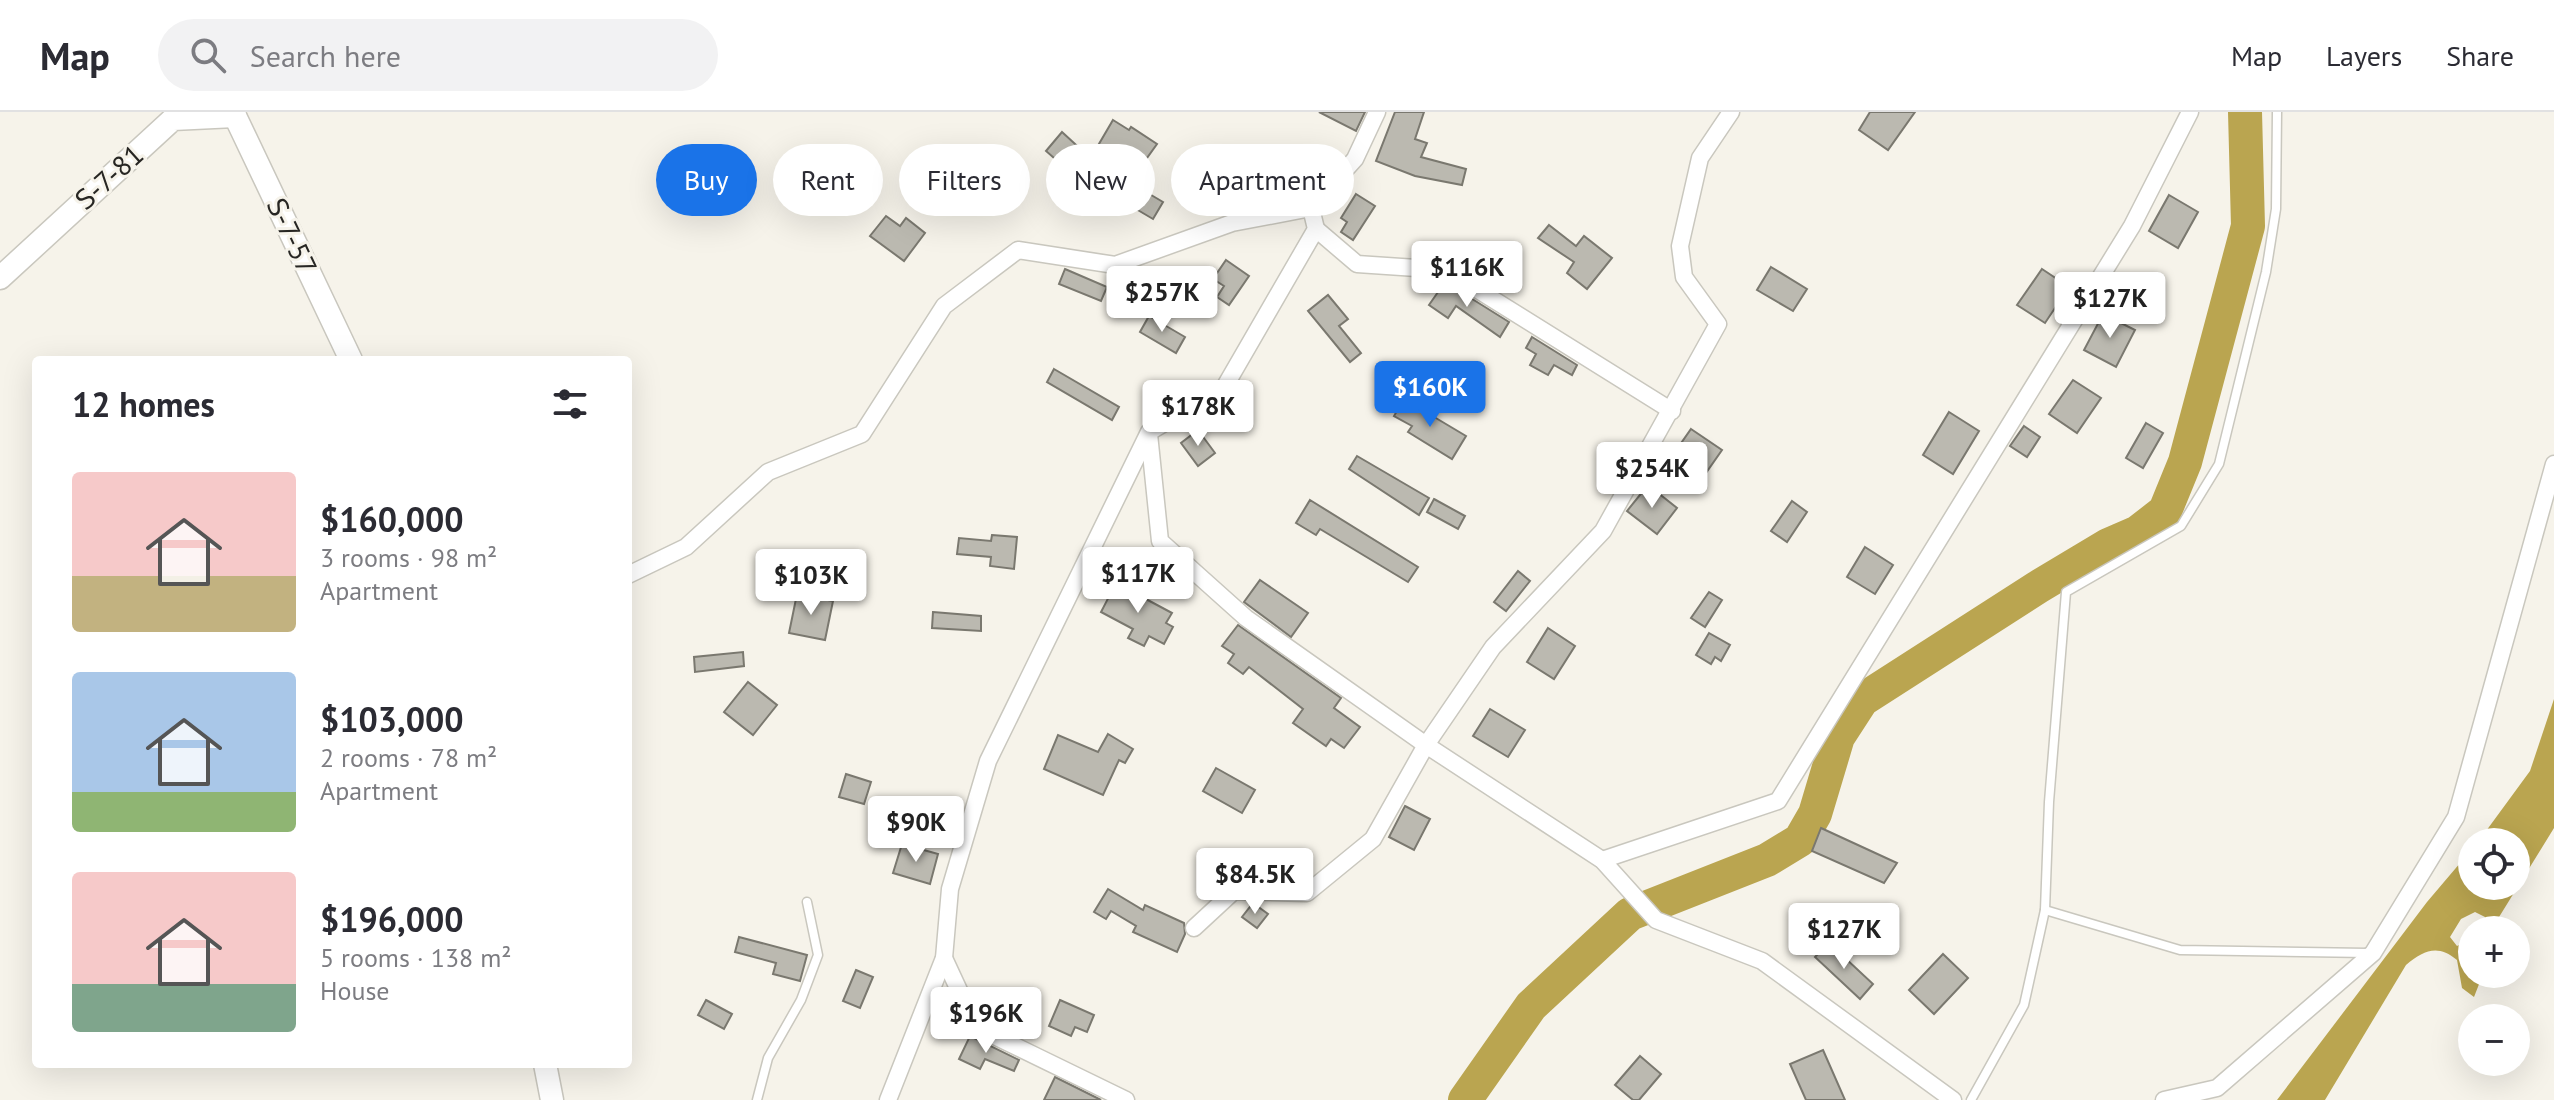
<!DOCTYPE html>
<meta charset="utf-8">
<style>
:root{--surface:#fff;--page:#f2f2f3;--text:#2b2b33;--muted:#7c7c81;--line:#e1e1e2;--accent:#1a73e8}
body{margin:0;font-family:"PT Sans","Noto Sans Armenian",sans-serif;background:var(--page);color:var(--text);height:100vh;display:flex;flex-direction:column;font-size:30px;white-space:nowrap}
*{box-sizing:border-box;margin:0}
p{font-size:26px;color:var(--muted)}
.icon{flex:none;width:44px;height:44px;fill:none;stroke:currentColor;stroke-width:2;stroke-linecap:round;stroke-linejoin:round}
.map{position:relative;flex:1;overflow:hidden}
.details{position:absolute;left:32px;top:244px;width:600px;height:712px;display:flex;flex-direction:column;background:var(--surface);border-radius:8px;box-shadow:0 8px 32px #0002}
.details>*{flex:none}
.guide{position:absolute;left:656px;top:32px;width:760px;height:72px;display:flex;gap:16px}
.fabs{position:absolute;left:2458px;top:716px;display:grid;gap:16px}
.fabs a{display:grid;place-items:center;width:72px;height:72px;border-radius:50%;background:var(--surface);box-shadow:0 8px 32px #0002;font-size:40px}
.price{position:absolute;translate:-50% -68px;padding:0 18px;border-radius:8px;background:#fff;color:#222;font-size:26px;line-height:52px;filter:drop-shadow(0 2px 4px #0008)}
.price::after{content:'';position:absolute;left:50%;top:48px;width:24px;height:18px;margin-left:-12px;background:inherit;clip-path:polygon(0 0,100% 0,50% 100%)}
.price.current{background:var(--accent);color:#fff}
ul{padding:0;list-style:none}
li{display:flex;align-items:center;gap:24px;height:200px;padding:0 40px}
li span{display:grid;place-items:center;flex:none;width:224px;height:160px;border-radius:8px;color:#555}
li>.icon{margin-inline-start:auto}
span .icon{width:96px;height:96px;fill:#fffc;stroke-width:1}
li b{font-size:34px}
h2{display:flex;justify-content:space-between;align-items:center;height:96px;padding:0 40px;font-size:34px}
.tag{padding:0 28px;border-radius:36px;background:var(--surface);box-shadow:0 8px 32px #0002;font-size:28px;line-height:72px}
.tag.current{background:var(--accent);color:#fff}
header{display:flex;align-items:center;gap:48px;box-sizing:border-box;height:112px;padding:0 40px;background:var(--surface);border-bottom:2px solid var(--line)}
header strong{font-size:38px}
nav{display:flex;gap:44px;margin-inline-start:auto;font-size:28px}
.search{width:560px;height:72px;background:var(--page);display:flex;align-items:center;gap:20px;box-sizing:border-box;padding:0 28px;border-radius:44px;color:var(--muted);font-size:30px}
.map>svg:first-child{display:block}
.water{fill:#baa550}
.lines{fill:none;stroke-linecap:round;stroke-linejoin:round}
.river{stroke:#baa550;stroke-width:34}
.building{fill:#bbb9b0;stroke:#7a786f;stroke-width:2}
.service-casing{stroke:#c9c7be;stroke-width:11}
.minor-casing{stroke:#c9c7be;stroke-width:19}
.tertiary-casing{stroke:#c9c7be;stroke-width:25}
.service{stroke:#fff;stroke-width:8}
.minor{stroke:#fff;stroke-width:16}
.tertiary{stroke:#fff;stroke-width:22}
.labels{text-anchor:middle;stroke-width:6;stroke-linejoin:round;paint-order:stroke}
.street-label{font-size:28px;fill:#272623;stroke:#f6f3ea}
</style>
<header>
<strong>Map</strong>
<div class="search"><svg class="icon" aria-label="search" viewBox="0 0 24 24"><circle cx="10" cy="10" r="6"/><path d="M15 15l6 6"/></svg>Search here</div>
<nav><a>Map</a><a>Layers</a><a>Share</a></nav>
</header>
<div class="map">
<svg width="2554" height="988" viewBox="0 0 2554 988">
<rect width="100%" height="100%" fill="#f6f3ea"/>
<path class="water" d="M2554 587V716L2491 818H2482L2485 805 2475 800 2461 807 2450 825 2457 834 2472 826V862H2483L2474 885 2462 876 2457 848C2438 832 2424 838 2406 853L2325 988H2277L2427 790 2472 737V774H2516V730H2478L2530 659Z"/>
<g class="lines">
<polyline class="river" points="1465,988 1531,894 1630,802 1767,748 1800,728 1815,702 1838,625 1862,588 2038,475 2108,433 2138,420 2165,399 2185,350 2248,114 2245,0"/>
</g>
<g class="building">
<polygon points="1319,0 1365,0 1356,19"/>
<polygon points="1395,0 1424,0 1415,27 1427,31 1421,45 1466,57 1462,73 1415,64 1376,49"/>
<polygon points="1870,0 1915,0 1888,38 1859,18"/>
<polygon points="1113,8 1129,18 1131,15 1157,32 1134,64 1096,37"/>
<polygon points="1062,20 1086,42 1070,60 1046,39"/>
<polygon points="1124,67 1163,90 1153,107 1114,84"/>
<polygon points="1356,82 1375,94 1353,128 1341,120 1347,110 1341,106"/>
<polygon points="2169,83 2198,100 2178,136 2149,119"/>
<polygon points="886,104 900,114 906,106 925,121 904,149 870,124"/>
<polygon points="1549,113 1576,134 1584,124 1612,146 1587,177 1567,161 1574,150 1538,126"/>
<polygon points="1226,148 1249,164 1229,193 1217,185 1224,174 1213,167"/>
<polygon points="1771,155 1807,177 1793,199 1757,178"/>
<polygon points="1065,157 1107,175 1101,189 1059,172"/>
<polygon points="2042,157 2069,175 2045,211 2017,193"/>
<polygon points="1445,170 1509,210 1500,225 1456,194 1448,206 1429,193"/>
<polygon points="1328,183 1348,207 1339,214 1361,241 1350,250 1308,199"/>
<polygon points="2103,202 2135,218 2116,255 2084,238"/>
<polygon points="1149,204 1185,225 1176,241 1140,220"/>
<polygon points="1532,225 1577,253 1572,263 1554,253 1548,263 1530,253 1536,242 1526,236"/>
<polygon points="1054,257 1119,295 1112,308 1047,270"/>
<polygon points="2073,268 2101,286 2077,321 2049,302"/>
<polygon points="1404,287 1466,324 1452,347 1408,320 1412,314 1394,304"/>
<polygon points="1949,300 1979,319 1953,362 1923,343"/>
<polygon points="2146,311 2163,321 2143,356 2126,346"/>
<polygon points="2024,314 2040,325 2027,345 2010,334"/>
<polygon points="1691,317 1722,338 1701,368 1670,347"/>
<polygon points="1198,318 1215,341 1198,354 1181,331"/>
<polygon points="1357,344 1429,386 1419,403 1349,357"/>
<polygon points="1648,373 1677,396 1657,422 1627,399"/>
<polygon points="1434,387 1465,404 1458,417 1427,400"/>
<polygon points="1310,388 1418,455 1408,470 1320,417 1316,423 1296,411"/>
<polygon points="1792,389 1807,400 1787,430 1771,419"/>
<polygon points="992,423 1017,425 1014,457 990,454 991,445 957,442 959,426 991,429"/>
<polygon points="1865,435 1893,453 1875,482 1847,465"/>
<polygon points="1518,459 1530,469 1506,499 1494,490"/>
<polygon points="1260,468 1308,501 1291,525 1244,490"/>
<polygon points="1116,471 1172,501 1166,511 1173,515 1164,532 1149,524 1144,534 1128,526 1133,517 1101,500"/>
<polygon points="1709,480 1722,488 1705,515 1691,506"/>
<polygon points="797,482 833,489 825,528 789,521"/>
<polygon points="933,500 981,504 981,519 932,516"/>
<polygon points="1238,513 1341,586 1334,596 1360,615 1344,636 1331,627 1326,634 1293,611 1303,597 1249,555 1243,562 1228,551 1234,542 1222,534"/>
<polygon points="1548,516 1575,534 1554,567 1527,550"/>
<polygon points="1709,521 1730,533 1721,549 1715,545 1711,552 1696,543"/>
<polygon points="743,540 744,554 695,560 694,545"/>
<polygon points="748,570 777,593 753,623 724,600"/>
<polygon points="1490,597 1525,618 1508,645 1473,624"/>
<polygon points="1108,622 1133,637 1125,651 1119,648 1103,683 1044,657 1058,623 1098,640"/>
<polygon points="1216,656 1255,678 1242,701 1203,679"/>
<polygon points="846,662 871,670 864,692 839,685"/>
<polygon points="1405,694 1430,707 1414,738 1389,725"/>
<polygon points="1821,716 1897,751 1884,771 1812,739"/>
<polygon points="902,732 938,742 930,772 893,761"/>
<polygon points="1108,777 1143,798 1145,793 1184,811 1185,822 1177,840 1133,820 1136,814 1111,799 1106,807 1094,800"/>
<polygon points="1253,791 1268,802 1257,816 1242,805"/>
<polygon points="739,825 807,843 800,869 773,862 776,851 735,840"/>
<polygon points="1829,831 1873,872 1860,887 1815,845"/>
<polygon points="1943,842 1968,866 1934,902 1909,878"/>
<polygon points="856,858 873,865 860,896 843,889"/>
<polygon points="706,888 732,902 724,917 698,903"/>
<polygon points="1060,888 1094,903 1087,920 1075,915 1071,924 1049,914"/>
<polygon points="970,924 1019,948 1014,959 985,947 980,957 959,947"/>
<polygon points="1823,938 1845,988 1806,988 1790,952"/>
<polygon points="1640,944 1661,962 1639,988 1633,988 1615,973"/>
<polygon points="1055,965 1101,988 1044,988"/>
</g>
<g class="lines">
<g class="service-casing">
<g id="service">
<polyline points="2045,798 2049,690 2066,480 2181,414 2219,352 2266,160 2276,97 2277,0"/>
<polyline points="757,988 768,946 801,888 818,843 807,790"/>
<polyline points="1971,988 2024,893 2045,798 2180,838 2368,841"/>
</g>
</g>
<g class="minor-casing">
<g id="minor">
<polyline points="1316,117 1357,152 1446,158 1672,299"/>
<polyline points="1149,322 1160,429 1246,506 1426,633 1602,748 1656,808 1762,849 1953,988"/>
<polyline points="628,463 686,435 768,360 862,322 944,194 1018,138 1115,153 1232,111 1311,96"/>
<polyline points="1602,748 1778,689 2132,114 2190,0"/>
<polyline points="1194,816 1234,779 1307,781 1373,727 1426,633 1493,535 1603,419 1718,212 1684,165 1680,134 1700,46 1731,0"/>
<polyline points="944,846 976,915 1126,988"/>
<polyline points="888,988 944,846 950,777 988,649 1149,320 1224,276 1316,117 1311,96 1355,47 1377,0"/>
<polyline points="2164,988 2217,976 2373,841 2456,705 2554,352"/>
</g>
</g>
<g class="tertiary-casing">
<g id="tertiary">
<polyline points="235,4 351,248"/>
<polyline points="0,166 173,7 235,4"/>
<polyline points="545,952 552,988"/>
</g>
</g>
<use href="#service" class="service"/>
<use href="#minor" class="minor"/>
<use href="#tertiary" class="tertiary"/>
</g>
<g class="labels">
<g class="street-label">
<text transform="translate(109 65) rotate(-42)" y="10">Տ-7-81</text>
<text transform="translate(292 124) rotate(65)" y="10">Տ-7-57</text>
</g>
</g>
</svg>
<div class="fabs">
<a><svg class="icon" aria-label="locate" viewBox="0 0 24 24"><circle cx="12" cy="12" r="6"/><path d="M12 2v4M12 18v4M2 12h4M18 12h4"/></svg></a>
<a>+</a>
<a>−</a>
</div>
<b class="price" style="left:1467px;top:197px">$116K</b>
<b class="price" style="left:1162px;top:222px">$257K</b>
<b class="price" style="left:2110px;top:228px">$127K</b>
<b class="price current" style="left:1430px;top:317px">$160K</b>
<b class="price" style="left:1198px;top:336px">$178K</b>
<b class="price" style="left:1652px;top:398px">$254K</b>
<b class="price" style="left:1138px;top:503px">$117K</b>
<b class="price" style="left:811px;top:505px">$103K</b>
<b class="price" style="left:916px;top:752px">$90K</b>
<b class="price" style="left:1255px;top:804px">$84.5K</b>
<b class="price" style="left:1844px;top:859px">$127K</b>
<b class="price" style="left:986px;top:943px">$196K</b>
<div class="guide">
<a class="tag current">Buy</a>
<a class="tag">Rent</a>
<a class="tag">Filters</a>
<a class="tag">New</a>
<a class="tag">Apartment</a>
</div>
<section class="details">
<h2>12 homes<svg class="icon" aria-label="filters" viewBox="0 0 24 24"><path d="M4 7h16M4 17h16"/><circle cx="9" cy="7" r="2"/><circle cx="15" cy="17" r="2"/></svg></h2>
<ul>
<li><span style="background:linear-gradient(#f6c9c9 65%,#c2b280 0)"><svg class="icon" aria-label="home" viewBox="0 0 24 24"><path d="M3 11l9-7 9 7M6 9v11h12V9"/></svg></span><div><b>$160,000</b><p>3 rooms · 98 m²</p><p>Apartment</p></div></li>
<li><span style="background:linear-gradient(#a9c7e8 75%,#8fb573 0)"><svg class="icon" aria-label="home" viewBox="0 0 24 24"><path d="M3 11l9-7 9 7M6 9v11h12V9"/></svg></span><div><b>$103,000</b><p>2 rooms · 78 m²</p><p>Apartment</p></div></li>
<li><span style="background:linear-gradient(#f6c9c9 70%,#7fa58c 0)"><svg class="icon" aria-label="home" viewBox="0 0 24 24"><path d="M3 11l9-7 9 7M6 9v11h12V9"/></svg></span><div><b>$196,000</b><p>5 rooms · 138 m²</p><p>House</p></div></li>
</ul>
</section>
</div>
